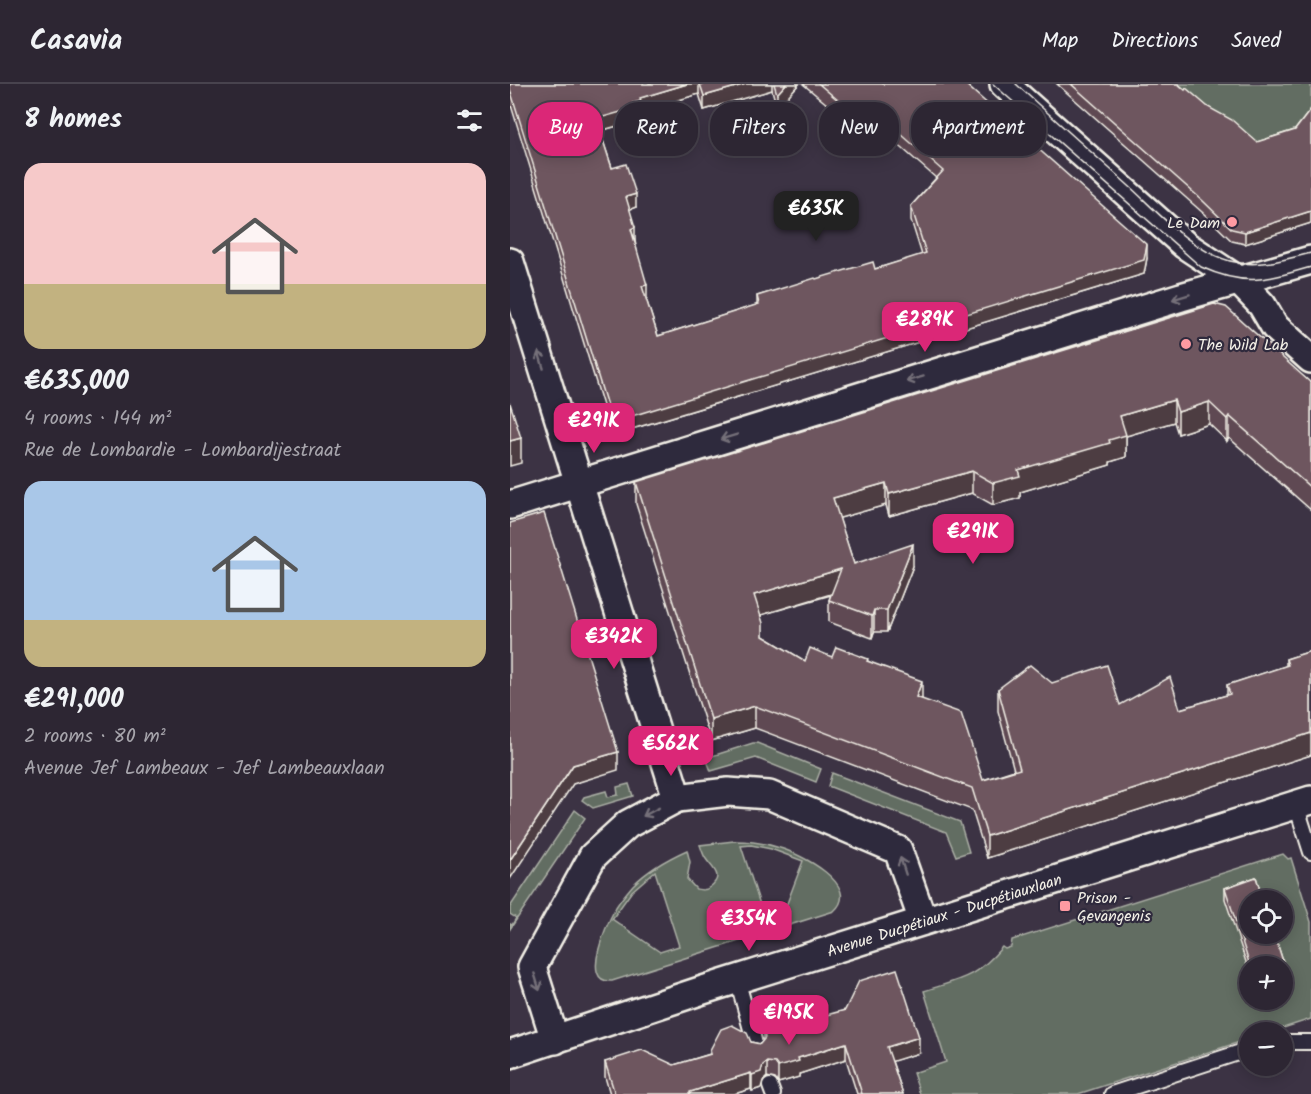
<!DOCTYPE html>
<meta charset="utf-8">
<style>
:root{--surface:#2d2633;--page:#39323f;--text:#f1f3f6;--muted:#a7a5ac;--line:#48434e;--accent:#db2777}
body{margin:0;font-family:Kalam,sans-serif;background:var(--page);color:var(--text);height:100vh;display:flex;flex-direction:column;font-size:22px;white-space:nowrap}
*{box-sizing:border-box;margin:0}
p{font-size:20px;color:var(--muted)}
.icon{flex:none;width:33px;height:33px;fill:none;stroke:currentColor;stroke-width:2;stroke-linecap:round;stroke-linejoin:round}
.map{position:relative;flex:1;overflow:hidden}
.drawer{display:flex;flex-direction:column;background:var(--surface);width:510px}
.drawer>*{flex:none}
.guide{position:absolute;left:18px;top:18px;width:570px;height:54px;display:flex;gap:12px}
.controls{position:absolute;left:729px;top:806px;display:grid;gap:12px}
.controls a{display:grid;place-items:center;width:54px;height:54px;border-radius:50%;background:var(--surface);box-shadow:0 3px 15px #0003,0 0 0 2px var(--line);font-size:30px}
.price{position:absolute;translate:-50% -51px;padding:0 14px;border-radius:12px;background:var(--accent);color:#fff;font-size:20px;line-height:39px;filter:drop-shadow(0 2px 3px #0008)}
.price::after{content:'';position:absolute;left:50%;top:36px;width:18px;height:14px;margin-left:-9px;background:inherit;clip-path:polygon(0 0,100% 0,50% 100%)}
.price.on{background:#222;color:#fff}
ul{padding:0;list-style:none}
li{display:grid;align-content:center;gap:12px;height:318px;padding:0 24px}
li span{display:grid;place-items:center;height:186px;border-radius:18px;color:#555}
li>.icon{margin-inline-start:auto}
span .icon{width:108px;height:108px;fill:#fffc;stroke-width:1}
li b{font-size:26px}
h2{display:flex;justify-content:space-between;align-items:center;height:72px;padding:0 24px;font-size:26px}
.tag{padding:0 21px;border-radius:24px;background:var(--surface);box-shadow:0 3px 15px #0003,0 0 0 2px var(--line);font-size:21px;line-height:54px}
.tag.on{background:var(--accent);color:#fff}
header{display:flex;align-items:center;gap:36px;box-sizing:border-box;height:84px;padding:0 30px;background:var(--surface);border-bottom:2px solid var(--line)}
header strong{font-size:28px}
nav{display:flex;gap:33px;margin-inline-start:auto;font-size:21px}
main{display:flex;flex:1;min-height:0}
.map>svg:first-child{display:block}
.green{fill:#626d62;stroke:#abafa5;stroke-width:1.5;fill-rule:evenodd}
.lines{fill:none;stroke-linecap:round;stroke-linejoin:round}
.lane-casing{stroke:#f4f1e8;stroke-width:18}
.street-casing{stroke:#f4f1e8;stroke-width:32}
.lane{stroke:#2f2a3d;stroke-width:14}
.street{stroke:#2f2a3d;stroke-width:27}
.tram{stroke:#f4f1e8;stroke-width:1.5}
.wall{fill:#5f4a52;stroke:#f4f1e8;stroke-width:1.5}
.shaded-wall{fill:#4d3c42;stroke:#f4f1e8;stroke-width:1.5}
.building{fill:#6e565f;stroke:#f4f1e8;stroke-width:1.5}
.oneway{stroke:#747079}
.poi-dot{fill:#ff9aa2;stroke:#2f2a3d;stroke-width:2}
.labels{text-anchor:middle;stroke-width:4.5;stroke-linejoin:round;paint-order:stroke}
.poi-label{font-size:16px;fill:#f4f1e8;stroke:#2f2a3d;text-anchor:start}
.street-label{font-size:16px;fill:#f4f1e8;stroke:#2f2a3d}
</style>
<header>
<strong>Casavia</strong>
<nav><a>Map</a><a>Directions</a><a>Saved</a></nav>
</header>
<main>
<section class="drawer">
<h2>8 homes<svg class="icon" aria-label="filters" viewBox="0 0 24 24"><path d="M4 7h16M4 17h16"/><circle cx="9" cy="7" r="2"/><circle cx="15" cy="17" r="2"/></svg></h2>
<ul>
<li><span style="background:linear-gradient(#f6c9c9 65%,#c2b280 0)"><svg class="icon" aria-label="home" viewBox="0 0 24 24"><path d="M3 11l9-7 9 7M6 9v11h12V9"/></svg></span><div><b>€635,000</b><p>4 rooms · 144 m²</p><p>Rue de Lombardie - Lombardijestraat</p></div></li>
<li><span style="background:linear-gradient(#a9c7e8 75%,#c2b280 0)"><svg class="icon" aria-label="home" viewBox="0 0 24 24"><path d="M3 11l9-7 9 7M6 9v11h12V9"/></svg></span><div><b>€291,000</b><p>2 rooms · 80 m²</p><p>Avenue Jef Lambeaux - Jef Lambeauxlaan</p></div></li>
</ul>
</section>
<div class="map">
<svg width="801" height="1010" viewBox="0 0 801 1010">
<rect width="100%" height="100%" fill="#3c3344"/>
<filter id="ink" filterUnits="userSpaceOnUse"><feTurbulence type="fractalNoise" baseFrequency=".0167" numOctaves="2"/><feDisplacementMap in="SourceGraphic" scale="12" xChannelSelector="R" yChannelSelector="G"/><feConvolveMatrix kernelMatrix="1 2 1 2 8 2 1 2 1" color-interpolation-filters="sRGB"/></filter>
<g filter="url(#ink)">
<g class="green">
<polygon points="655,0 801,0 801,53 748,84"/>
<polygon points="243,659 247,659 311,685 306,698 246,674 201,687 196,674"/>
<polygon points="322,689 450,738 459,768 446,772 436,748 318,702"/>
<polygon points="119,700 123,712 83,724 72,716 74,713 96,707 98,713 108,711 107,703"/>
<polygon points="65,726 75,734 0,845 0,840 2,841 6,834 0,830 0,823"/>
<path d="M224 757C240 757 255 759 270 764 290 770 353 801 324 827L102 897C68 900 99 836 106 823 111 815 117 808 123 801 139 785 157 775 177 766L180 778 177 795 186 805C191 806 195 807 200 803 215 792 202 784 196 775 193 771 192 766 190 761ZM241 761 261 765 293 777 273 830 255 836 231 762ZM145 787 169 862 150 868 102 835 122 807Z"/>
<path d="M773 770 778 775 781 774 801 838V935L761 948H740L739 955 568 1010H410L403 989 436 978 414 907C451 895 466 894 492 863L495 865 501 863 502 856ZM740 816H772V849H740ZM740 882H772V915H740Z"/>
</g>
<g class="lines">
<g class="lane-casing">
<g id="lane">
<polyline points="786,721 801,768"/>
<polyline points="227,895 247,967"/>
<polyline points="772,958 801,958"/>
<polyline points="260,1002 263,1010"/>
<polyline points="602,1010 740,965"/>
</g>
</g>
<g class="street-casing">
<g id="street">
<polyline points="494,0 675,161 728,196 752,221 765,243 801,275"/>
<polyline points="0,178 167,714"/>
<polyline points="0,421 671,213 801,176"/>
<polyline points="45,956 22,883 83,772 118,740 167,714 218,708 259,711 388,766 413,837"/>
<path id="s1" d="M0 970 193 906 801 716"/>
</g>
</g>
<use href="#lane" class="lane"/>
<use href="#street" class="street"/>
<g class="tram">
<path d="M483 0 691 183C735 203 756 196 801 183"/>
<path d="M506 0C543 34 580 67 618 101 648 128 680 166 720 177 747 184 774 176 801 169"/>
</g>
</g>
<g class="wall">
<polygon points="0,0 289,0 267,24 262,6 194,26 189,10 131,27 131,31 125,32 125,37 90,47 102,84 126,123 119,125 136,215 148,252 247,221 247,212 306,195 365,185 412,171 401,136 401,122 426,94 384,57 362,58 293,0 455,0 637,174 634,190 102,351 0,18"/>
<polygon points="547,0 668,0 698,23 747,58 785,46 801,25 801,139 735,160 722,157 692,128"/>
<polygon points="704,220 801,299 801,426 719,354 717,357 699,340 668,350 664,338 616,352 616,373 600,378 600,381 510,408 510,414 483,421 462,409 379,432 376,421 329,434 344,480 403,482 377,548 364,548 362,554 319,538 319,516 321,511 251,531 253,552 295,577 322,573 358,577 412,615 473,696 504,686 488,627 488,605 542,599 610,621 670,625 717,611 717,601 776,582 776,575 801,567 801,671 477,774 462,726 245,644 201,657 126,420 126,398"/>
<polygon points="746,793 753,816 740,816 740,849 764,849 776,887 776,898 772,899 772,882 740,882 740,890 715,815 715,804"/>
<polygon points="294,937 409,969 382,977 393,1010 347,1010 336,975 289,990 289,993 268,999 265,995 257,993 253,997 251,1004 242,1007 241,1005 224,1010 100,1010 95,993 95,978 164,981 200,970 200,966 241,958 250,960 254,956 254,944"/>
</g>
<g class="shaded-wall">
<polygon points="177,0 189,0 189,10 131,27 131,31 125,32 125,37 86,48 86,35 123,19 130,14"/>
<polygon points="236,0 262,0 262,6 194,26 194,12"/>
<polygon points="276,0 289,0 267,24 267,10"/>
<polygon points="126,110 126,123 116,127 116,113"/>
<polygon points="801,127 801,139 735,160 735,148"/>
<polygon points="125,143 125,157 121,145"/>
<polygon points="637,161 637,174 634,190 102,351 102,338"/>
<polygon points="137,201 137,214 132,216 132,202"/>
<polygon points="664,316 664,338 616,352 616,373 600,378 600,381 510,408 510,414 483,421 483,399 508,386 599,356 610,332"/>
<polygon points="699,318 699,340 668,350 668,328"/>
<polygon points="719,332 719,354 717,357 717,335"/>
<polygon points="11,354 11,379 0,382 0,357"/>
<polygon points="462,387 462,409 379,432 379,410"/>
<polygon points="376,399 376,421 323,436 323,414"/>
<polygon points="403,460 403,482 377,548 377,526"/>
<polygon points="331,485 331,507 244,533 244,511"/>
<polygon points="364,526 364,548 362,554 362,532"/>
<polygon points="412,597 412,619 406,613"/>
<polygon points="245,622 245,644 201,657 201,635"/>
<polygon points="801,649 801,671 477,774 477,752"/>
<polygon points="108,668 108,686 63,700 0,795 0,776 63,681"/>
<polygon points="776,887 776,898 772,899 772,888"/>
<polygon points="409,953 409,969 377,979 377,963"/>
<polygon points="336,959 336,975 289,990 289,993 268,999 268,983 288,974"/>
<polygon points="257,978 257,993 253,997 251,1004 242,1007 242,991"/>
<polygon points="241,989 241,1005 224,1010 180,1010 180,1008"/>
</g>
<g class="building">
<polygon points="0,0 177,0 130,14 131,17 123,19 125,24 86,35 102,84 116,80 126,110 116,113 125,143 121,145 137,201 132,202 148,252 249,220 247,212 305,194 306,195 363,178 365,185 416,169 401,122 433,87 384,44 362,45 309,0 455,0 637,161 634,176 102,338 0,5"/>
<polygon points="190,0 236,0 194,12"/>
<polygon points="264,0 276,0 267,10"/>
<polygon points="561,0 668,0 675,6 676,4 698,23 722,36 747,58 785,46 801,25 801,127 735,148 722,145 692,116"/>
<polygon points="704,220 716,223 801,299 801,404 719,332 717,335 699,318 668,328 664,316 610,332 616,351 599,356 600,359 508,386 510,392 483,399 462,387 379,410 376,399 323,414 344,480 403,460 377,526 364,526 362,532 319,516 331,485 244,511 253,539 253,552 295,577 300,564 322,573 326,563 358,575 357,577 412,597 406,613 451,629 473,696 510,685 488,605 520,581 542,599 597,581 610,621 660,593 670,625 720,610 717,601 778,581 776,575 801,567 801,649 477,752 462,704 245,622 201,635 126,398"/>
<polygon points="0,319 11,354 0,357"/>
<polygon points="34,429 108,668 63,681 0,776 0,439"/>
<polygon points="746,793 753,816 740,816 740,849 764,849 776,887 772,888 772,882 740,882 715,804"/>
<polygon points="387,885 409,953 377,963 393,1010 352,1010 336,959 288,974 289,977 268,983 265,979 257,978 253,981 251,988 242,991 241,989 180,1008 180,1010 105,1010 95,978 132,966 164,981 201,970 200,966 211,945 222,941 237,949 241,958 250,960 255,954 254,944 262,929 274,925 294,937 335,926 349,897"/>
</g>
<defs><path id="oneway-shaft" d="M-6 0H5M1.5-3L5.5 0L1.5 3" fill="none" stroke-width="1.6" stroke-linecap="round" stroke-linejoin="round" transform="scale(1.5)"/></defs>
<g class="oneway">
<use href="#oneway-shaft" transform="translate(671 213) rotate(163)"/>
<use href="#oneway-shaft" transform="translate(31 276) rotate(-107)"/>
<use href="#oneway-shaft" transform="translate(405 295) rotate(163)"/>
<use href="#oneway-shaft" transform="translate(219 353) rotate(163)"/>
<use href="#oneway-shaft" transform="translate(141 728) rotate(152)"/>
<use href="#oneway-shaft" transform="translate(393 782) rotate(-108)"/>
<use href="#oneway-shaft" transform="translate(27 898) rotate(73)"/>
</g>
</g>
<g class="poi-dot">
<circle cx="722" cy="138" r="6"/>
<circle cx="676" cy="260" r="6"/>
<rect x="549" y="816" width="12" height="12" rx="3"/>
</g>
<g class="labels">
<g class="poi-label">
<text x="710" y="144" text-anchor="end">Le Dam</text>
<text x="688" y="266">The Wild Lab</text>
<text x="567" y="819">Prison -<tspan x="567" dy="18">Gevangenis</tspan></text>
</g>
<g class="street-label">
<text dy="6" stroke="none"><textPath href="#s1" startOffset="456">Avenue Ducpétiaux - Ducpétiauxlaan</textPath></text>
</g>
</g>
</svg>
<div class="controls">
<a><svg class="icon" aria-label="locate" viewBox="0 0 24 24"><circle cx="12" cy="12" r="6"/><path d="M12 2v4M12 18v4M2 12h4M18 12h4"/></svg></a>
<a>+</a>
<a>−</a>
</div>
<b class="price on" style="left:306px;top:158px">€635K</b>
<b class="price" style="left:415px;top:269px">€289K</b>
<b class="price" style="left:84px;top:370px">€291K</b>
<b class="price" style="left:463px;top:481px">€291K</b>
<b class="price" style="left:104px;top:586px">€342K</b>
<b class="price" style="left:161px;top:693px">€562K</b>
<b class="price" style="left:239px;top:868px">€354K</b>
<b class="price" style="left:279px;top:962px">€195K</b>
<div class="guide">
<a class="tag on">Buy</a>
<a class="tag">Rent</a>
<a class="tag">Filters</a>
<a class="tag">New</a>
<a class="tag">Apartment</a>
</div>
</div>
</main>
